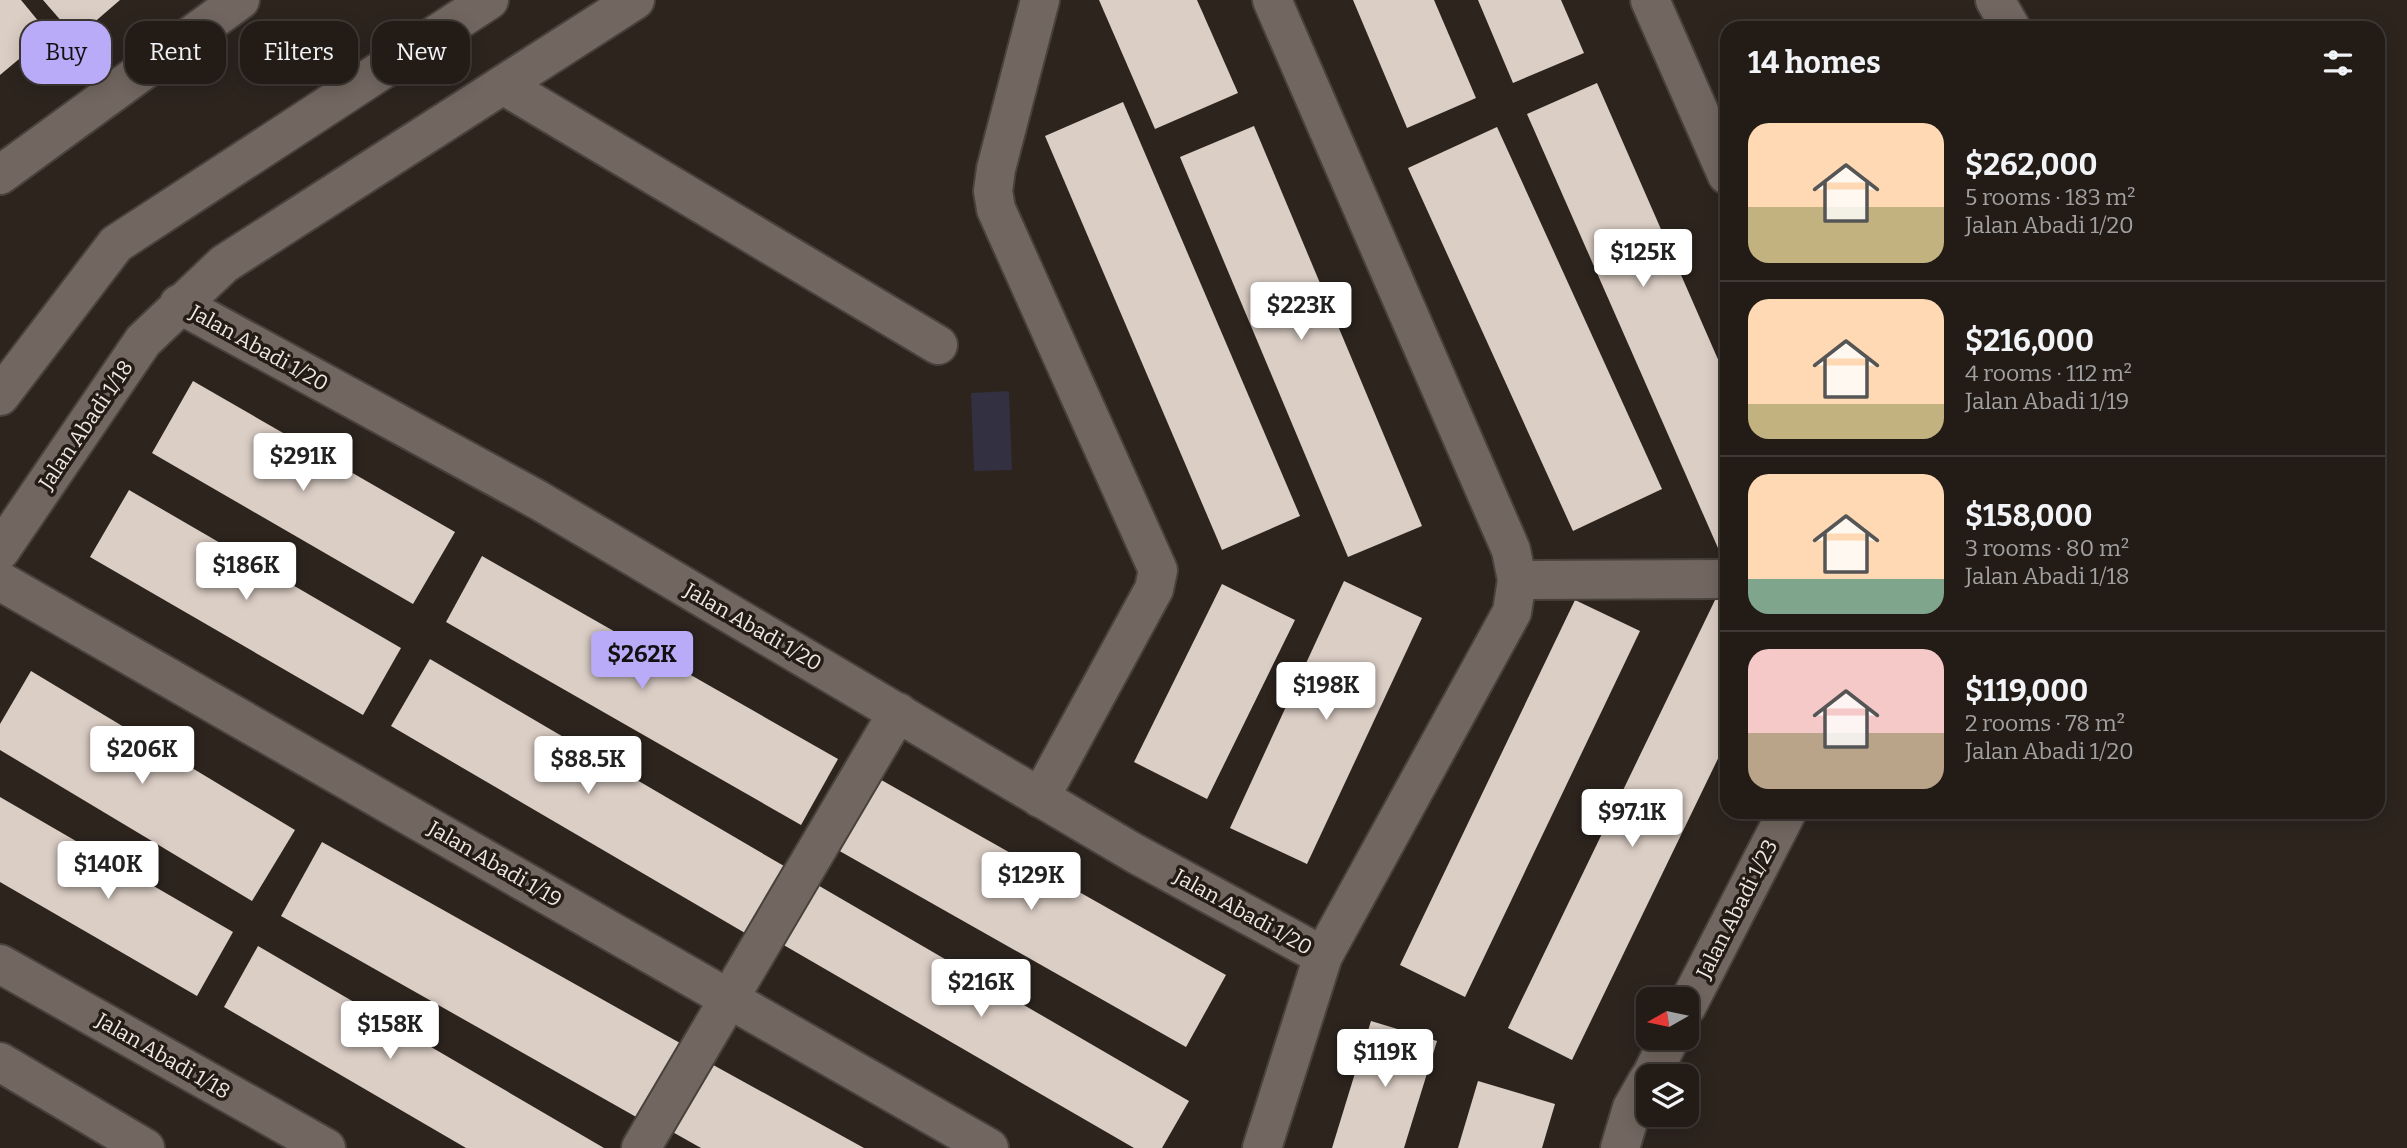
<!DOCTYPE html>
<meta charset="utf-8">
<style>
:root{--surface:#221b16;--page:#2e2823;--text:#f1f3f6;--muted:#a2a1a1;--line:#3f3935;--accent:#b9abf7}
body{margin:0;font-family:Bitter,serif;background:var(--page);color:var(--text);height:100vh;display:flex;flex-direction:column;font-size:26px;white-space:nowrap}
*{box-sizing:border-box;margin:0}
p{font-size:23px;color:var(--muted)}
.icon{flex:none;width:38px;height:38px;fill:none;stroke:currentColor;stroke-width:2;stroke-linecap:round;stroke-linejoin:round}
.map{position:relative;flex:1;overflow:hidden}
.panel{position:absolute;left:1720px;top:21px;width:665px;height:798px;display:flex;flex-direction:column;background:var(--surface);border-radius:21px;box-shadow:0 4px 18px #0003,0 0 0 2px var(--line)}
.panel>*{flex:none}
.hud{position:absolute;left:21px;top:21px;width:665px;height:63px;display:flex;gap:14px}
.needle{width:46px;rotate:261deg}
.controls{position:absolute;left:1636px;top:987px;display:grid;gap:14px}
.controls a{display:grid;place-items:center;width:63px;height:63px;border-radius:14px;background:var(--surface);box-shadow:0 4px 18px #0003,0 0 0 2px var(--line);font-size:35px}
.price{position:absolute;translate:-50% -60px;padding:0 16px;border-radius:7px;background:#fff;color:#222;font-size:23px;line-height:46px;filter:drop-shadow(0 2px 4px #0008)}
.price::after{content:'';position:absolute;left:50%;top:42px;width:21px;height:16px;margin-left:-10px;background:inherit;clip-path:polygon(0 0,100% 0,50% 100%)}
.price.on{background:var(--accent);color:#111}
ul{padding:0;list-style:none}
li{display:flex;align-items:center;gap:21px;height:175px;padding:0 28px}
li+li{border-top:2px solid var(--line)}
li span{display:grid;place-items:center;flex:none;width:196px;height:140px;border-radius:21px;color:#555}
li>.icon{margin-inline-start:auto}
span .icon{width:84px;height:84px;fill:#fffc;stroke-width:1}
li b{font-size:30px}
h2{display:flex;justify-content:space-between;align-items:center;height:84px;padding:0 28px;font-size:30px}
.tag{padding:0 24px;border-radius:21px;background:var(--surface);box-shadow:0 4px 18px #0003,0 0 0 2px var(--line);font-size:24px;line-height:63px}
.tag.on{background:var(--accent);color:#111}
.map>svg:first-child{display:block}
.green{fill:#333042}
.building{fill:#dbcec5}
.lines{fill:none;stroke-linecap:round;stroke-linejoin:round}
.minor-casing{stroke:#49413c;stroke-width:42}
.minor{stroke:#726760;stroke-width:38}
.labels{text-anchor:middle;stroke-width:7;stroke-linejoin:round;paint-order:stroke}
.street-label{font-size:21px;fill:#eee7e3;stroke:#231b14}
</style>
<div class="map">
<svg width="2407" height="1148" viewBox="0 0 2407 1148">
<rect width="100%" height="100%" fill="#2d241e"/>
<polygon class="green" points="1009,391 1012,470 974,471 971,393"/>
<g class="building">
<polygon points="0,0 21,0 49,34 0,75"/>
<polygon points="43,0 120,0 76,38"/>
<polygon points="1099,0 1197,0 1238,93 1155,129"/>
<polygon points="1353,0 1434,0 1476,98 1407,128"/>
<polygon points="1478,0 1561,0 1584,53 1513,83"/>
<polygon points="1597,83 1727,380 1727,544 1718,548 1527,114"/>
<polygon points="1123,102 1300,516 1222,550 1045,136"/>
<polygon points="1254,126 1422,526 1348,557 1180,157"/>
<polygon points="1497,127 1662,489 1573,531 1408,168"/>
<polygon points="193,381 455,532 413,604 152,453"/>
<polygon points="129,490 401,648 363,715 90,557"/>
<polygon points="482,556 838,759 801,825 446,622"/>
<polygon points="1344,581 1422,618 1307,864 1230,828"/>
<polygon points="1222,584 1295,620 1207,799 1134,762"/>
<polygon points="1716,598 1727,603 1727,740 1572,1060 1508,1028"/>
<polygon points="1575,600 1640,631 1465,997 1400,965"/>
<polygon points="430,659 784,866 745,933 391,726"/>
<polygon points="31,671 295,830 252,901 0,750 0,724"/>
<polygon points="876,777 1226,975 1186,1047 836,849"/>
<polygon points="0,797 233,932 197,996 0,882"/>
<polygon points="322,842 680,1043 638,1118 281,916"/>
<polygon points="809,880 1189,1101 1162,1148 1134,1148 775,940"/>
<polygon points="258,946 604,1148 466,1148 224,1007"/>
<polygon points="1371,1021 1437,1041 1404,1148 1332,1148"/>
<polygon points="706,1061 864,1148 701,1148 669,1130"/>
<polygon points="1478,1081 1555,1104 1542,1148 1458,1148"/>
</g>
<g class="lines">
<g class="minor-casing">
<g id="minor">
<polyline points="1650,0 1727,175"/>
<polyline points="1995,0 2011,28"/>
<polyline points="503,85 938,345"/>
<polyline points="0,175 240,0"/>
<polyline points="179,304 538,500 1134,853 1323,956"/>
<polyline points="0,396 116,244 489,0"/>
<polyline points="0,551 143,341 224,264 635,0"/>
<polyline points="1517,580 1727,579"/>
<polyline points="0,581 989,1148"/>
<polyline points="1040,798 1154,589 1158,570 996,209 993,191 996,169 1040,0"/>
<polyline points="0,964 326,1148"/>
<polyline points="1687,1006 1787,812"/>
<polyline points="0,1062 145,1148"/>
<polyline points="1651,1076 1670,1038"/>
<polyline points="641,1148 898,712"/>
<polyline points="1262,1148 1323,956 1512,612 1517,580 1511,550 1272,0"/>
<polyline points="1620,1148 1632,1108 1648,1080"/>
</g>
</g>
<use href="#minor" class="minor"/>
</g>
<g class="labels">
<g class="street-label">
<text transform="translate(259 348) rotate(29)" y="7">Jalan Abadi 1/20</text>
<text transform="translate(86 425) rotate(-56)" y="7">Jalan Abadi 1/18</text>
<text transform="translate(753 627) rotate(30)" y="7">Jalan Abadi 1/20</text>
<text transform="translate(495 864) rotate(30)" y="7">Jalan Abadi 1/19</text>
<text transform="translate(1737 909) rotate(-63)" y="7">Jalan Abadi 1/23</text>
<text transform="translate(1243 912) rotate(29)" y="7">Jalan Abadi 1/20</text>
<text transform="translate(163 1056) rotate(30)" y="7">Jalan Abadi 1/18</text>
</g>
</g>
</svg>
<div class="controls">
<a><svg class="needle" viewBox="-14 -14 28 28"><path d="M0-13l5 13h-10z" fill="#e53935"/><path d="M0 13l5-13h-10z" fill="#a2a1a1"/></svg></a>
<a><svg class="icon" aria-label="layers" viewBox="0 0 24 24"><path d="M12 4l9 5-9 5-9-5zM3 14l9 5 9-5"/></svg></a>
</div>
<b class="price" style="left:1643px;top:289px">$125K</b>
<b class="price" style="left:1301px;top:342px">$223K</b>
<b class="price" style="left:303px;top:493px">$291K</b>
<b class="price" style="left:246px;top:602px">$186K</b>
<b class="price on" style="left:642px;top:691px">$262K</b>
<b class="price" style="left:1326px;top:722px">$198K</b>
<b class="price" style="left:142px;top:786px">$206K</b>
<b class="price" style="left:588px;top:796px">$88.5K</b>
<b class="price" style="left:1632px;top:849px">$97.1K</b>
<b class="price" style="left:108px;top:901px">$140K</b>
<b class="price" style="left:1031px;top:912px">$129K</b>
<b class="price" style="left:981px;top:1019px">$216K</b>
<b class="price" style="left:390px;top:1061px">$158K</b>
<b class="price" style="left:1385px;top:1089px">$119K</b>
<div class="hud">
<a class="tag on">Buy</a>
<a class="tag">Rent</a>
<a class="tag">Filters</a>
<a class="tag">New</a>
</div>
<section class="panel">
<h2>14 homes<svg class="icon" aria-label="filters" viewBox="0 0 24 24"><path d="M4 7h16M4 17h16"/><circle cx="9" cy="7" r="2"/><circle cx="15" cy="17" r="2"/></svg></h2>
<ul>
<li><span style="background:linear-gradient(#ffd9b3 60%,#c2b280 0)"><svg class="icon" aria-label="home" viewBox="0 0 24 24"><path d="M3 11l9-7 9 7M6 9v11h12V9"/></svg></span><div><b>$262,000</b><p>5 rooms · 183 m²</p><p>Jalan Abadi 1/20</p></div></li>
<li><span style="background:linear-gradient(#ffd9b3 75%,#c2b280 0)"><svg class="icon" aria-label="home" viewBox="0 0 24 24"><path d="M3 11l9-7 9 7M6 9v11h12V9"/></svg></span><div><b>$216,000</b><p>4 rooms · 112 m²</p><p>Jalan Abadi 1/19</p></div></li>
<li><span style="background:linear-gradient(#ffd9b3 75%,#7fa58c 0)"><svg class="icon" aria-label="home" viewBox="0 0 24 24"><path d="M3 11l9-7 9 7M6 9v11h12V9"/></svg></span><div><b>$158,000</b><p>3 rooms · 80 m²</p><p>Jalan Abadi 1/18</p></div></li>
<li><span style="background:linear-gradient(#f6c9c9 60%,#b9a48a 0)"><svg class="icon" aria-label="home" viewBox="0 0 24 24"><path d="M3 11l9-7 9 7M6 9v11h12V9"/></svg></span><div><b>$119,000</b><p>2 rooms · 78 m²</p><p>Jalan Abadi 1/20</p></div></li>
</ul>
</section>
</div>
